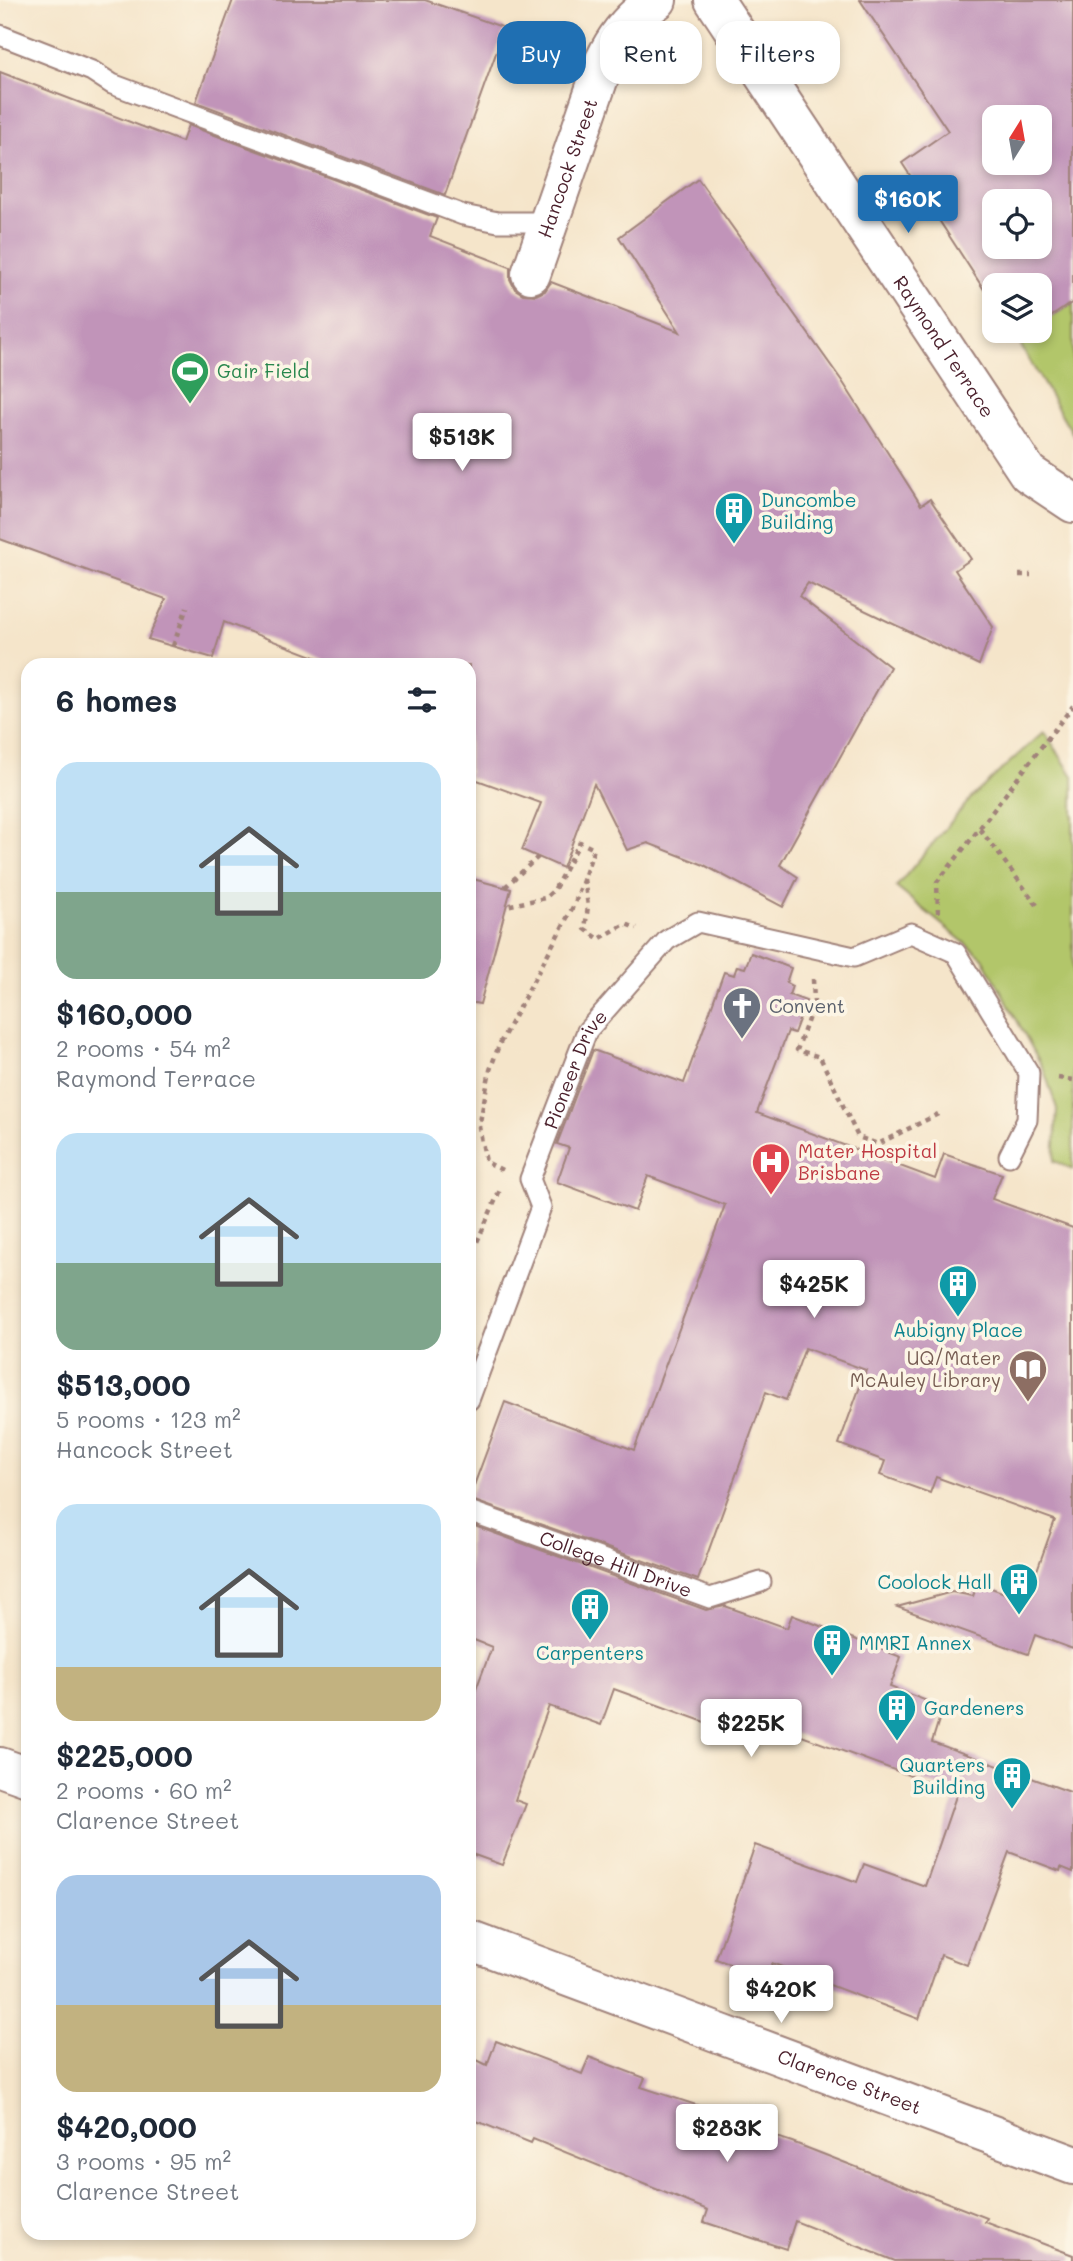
<!DOCTYPE html>
<meta charset="utf-8">
<style>
:root{--surface:#fff;--page:#f2f2f3;--text:#1f2937;--muted:#747a83;--accent:#1f6fb2}
body{margin:0;font-family:Mali,sans-serif;background:var(--page);color:var(--text);height:100vh;display:flex;flex-direction:column;font-size:26px;white-space:nowrap}
*{box-sizing:border-box;margin:0}
p{font-size:23px;color:var(--muted)}
.icon{flex:none;width:38px;height:38px;fill:none;stroke:currentColor;stroke-width:2;stroke-linecap:round;stroke-linejoin:round}
.map{position:relative;flex:1;overflow:hidden}
.details{position:absolute;left:21px;top:658px;width:455px;height:1582px;display:flex;flex-direction:column;background:var(--surface);border-radius:21px;box-shadow:0 4px 10px #0003}
.details>*{flex:none}
.hud{position:absolute;left:497px;top:21px;width:471px;height:63px;display:flex;gap:14px}
.needle{width:46px;rotate:11deg}
.controls{position:absolute;left:982px;top:105px;display:grid;gap:14px}
.controls a{display:grid;place-items:center;width:70px;height:70px;border-radius:14px;background:var(--surface);box-shadow:0 4px 10px #0003;font-size:35px}
.price{position:absolute;translate:-50% -60px;padding:0 16px;border-radius:7px;background:#fff;color:#222;font-size:23px;line-height:46px;filter:drop-shadow(0 2px 4px #0008)}
.price::after{content:'';position:absolute;left:50%;top:42px;width:21px;height:16px;margin-left:-10px;background:inherit;clip-path:polygon(0 0,100% 0,50% 100%)}
.price.current{background:var(--accent);color:#fff}
ul{padding:0;list-style:none}
li{display:grid;align-content:center;gap:14px;height:371px;padding:0 35px}
li span{display:grid;place-items:center;height:217px;border-radius:21px;color:#555}
li>.icon{margin-inline-start:auto}
span .icon{width:126px;height:126px;fill:#fffc;stroke-width:1}
li b{font-size:30px}
h2{display:flex;justify-content:space-between;align-items:center;height:84px;padding:0 35px;font-size:30px}
.chip{padding:0 24px;border-radius:21px;background:var(--surface);box-shadow:0 4px 10px #0003;font-size:24px;line-height:63px}
.chip.current{background:var(--accent);color:#fff}
.map>svg:first-child{display:block}
.green{fill:#b2c66a;stroke:#7e724a;stroke-width:2}
.building{fill:#c194b9;fill-rule:evenodd}
.lines{fill:none;stroke-linecap:round;stroke-linejoin:round}
.service-casing{stroke:#a0827a;stroke-width:23}
.minor-casing{stroke:#a0827a;stroke-width:42}
.path{stroke:#a0827a;stroke-width:4.5;stroke-dasharray:5 5;stroke-linecap:butt}
.service{stroke:#fff;stroke-width:19}
.minor{stroke:#fff;stroke-width:38}
.labels{text-anchor:middle;stroke-width:7;stroke-linejoin:round;paint-order:stroke}
.street-label{font-size:19px;fill:#4a1f2b;stroke:#fcf5e5}
.leisure-label{font-size:19px;fill:#27864d;stroke:#fcf5e5;text-anchor:start}
.culture-label{font-size:19px;fill:#0d838f;stroke:#fcf5e5;text-anchor:start}
.worship-label{font-size:19px;fill:#5b616d;stroke:#fcf5e5;text-anchor:start}
.health-label{font-size:19px;fill:#be3a42;stroke:#fcf5e5;text-anchor:start}
.education-label{font-size:19px;fill:#785e54;stroke:#fcf5e5;text-anchor:end}
</style>
<div class="map">
<svg width="1073" height="2261" viewBox="0 0 1073 2261">
<rect width="100%" height="100%" fill="#fcf5e5"/>
<filter id="ink" filterUnits="userSpaceOnUse"><feTurbulence type="fractalNoise" baseFrequency=".0143" numOctaves="2"/><feDisplacementMap in="SourceGraphic" scale="14" xChannelSelector="R" yChannelSelector="G"/><feConvolveMatrix kernelMatrix="1 2 1 2 8 2 1 2 1" color-interpolation-filters="sRGB"/></filter>
<filter id="wash" filterUnits="userSpaceOnUse"><feTurbulence type="fractalNoise" baseFrequency=".00686" numOctaves="4" result="noise"/><feDisplacementMap in="SourceGraphic" scale="28" xChannelSelector="R" yChannelSelector="G"/><feGaussianBlur stdDeviation="1.57" result="paint"/><feColorMatrix in="noise" values="0 0 0 0 0 0 0 0 0 0 0 0 0 0 0 0 0 1.4 0 .05"/><feComposite in="paint" operator="in"/></filter>
<g filter="url(#wash)">
<rect width="100%" height="100%" fill="#f5e5ca"/>
<g class="green">
<polygon points="1073,302 1073,434 1017,339 1030,331 1040,331 1040,324"/>
<polygon points="1044,731 1073,776 1073,1169 1054,1161 1057,1109 1044,1070 983,958 896,887 972,797"/>
</g>
<g id="blocks">
<g class="building">
<polygon points="233,0 425,0 505,28 445,195 196,102"/>
<path d="M860 0H1073V302L1040 324V285H994V305L902 163 948 131ZM994 117H1040V163H994ZM994 201H1040V247H994Z"/>
<polygon points="0,72 182,142 188,125 437,218 430,236 510,267 510,279 515,289 523,294 536,295 545,291 551,282 680,332 619,237 698,179 842,381 921,505 930,499 971,559 955,570 993,627 979,665 808,583 799,596 890,667 780,865 798,877 783,907 704,865 648,843 627,850 594,784 563,868 522,850 541,803 469,777 469,665 336,665 224,622 213,658 148,639 166,599 0,539"/>
<polygon points="469,878 511,889 480,1004 469,1002"/>
<polygon points="751,953 791,968 786,983 792,986 789,995 806,1001 794,1033 788,1031 757,1113 935,1179 944,1154 1002,1174 992,1199 1073,1228 1073,1649 1035,1635 1028,1654 897,1607 952,1592 973,1596 978,1583 1007,1594 1013,1580 1031,1587 1055,1520 936,1477 930,1493 880,1475 885,1461 839,1444 866,1370 805,1348 786,1400 766,1392 698,1580 469,1499 505,1402 634,1450 725,1205 648,1176 635,1211 557,1182 569,1148 557,1144 593,1050 684,1083 724,972 734,975 737,966 745,968"/>
<polygon points="469,1524 706,1610 725,1606 787,1628 792,1615 901,1657 890,1687 943,1707 932,1742 1073,1793 1073,1872 1061,1867 1060,1871 1009,1852 967,1965 941,1955 919,2019 772,1963 767,1978 716,1959 755,1845 857,1882 864,1864 925,1886 957,1793 739,1713 732,1732 614,1689 601,1725 549,1706 515,1800 526,1804 502,1865 469,1853 469,1708 492,1647 469,1638"/>
<polygon points="496,2041 582,2074 589,2057 645,2078 641,2087 730,2116 728,2121 792,2142 987,2218 985,2222 1073,2255 1073,2261 895,2261 795,2221 786,2249 704,2222 708,2210 533,2139 531,2143 469,2118 469,2056 487,2065"/>
</g>
</g>
</g>
<g filter="url(#ink)">
<use href="#blocks" fill-opacity="0" stroke="#a0827a" stroke-width="2"/>
<g class="lines">
<g class="service-casing">
<g id="service">
<polyline points="0,35 92,71 112,84 463,215 498,222 551,222"/>
<path id="s1" d="M469 1400 541 1207 530 1179 587 1031 667 940 698 922 854 957 911 933 956 953 1029 1073 1027 1120 1009 1156"/>
<path id="s2" d="M469 1511 710 1598 761 1582"/>
</g>
</g>
<g class="minor-casing">
<g id="minor">
<path id="s3" d="M714 0 1028 473 1073 503"/>
<path id="s4" d="M531 274 605 60C617 34 634 15 657 0"/>
<polyline points="0,1767 28,1777"/>
<path id="s5" d="M469 1940 1073 2165"/>
</g>
</g>
<g class="path">
<polyline points="1019,575 1031,575"/>
<polyline points="173,646 187,607"/>
<polyline points="980,829 1037,905"/>
<polyline points="584,879 588,906 585,929 599,939 625,924 637,928"/>
<polyline points="505,887 538,857"/>
<path d="M938 913 937 882C984 825 1027 764 1073 706"/>
<polyline points="813,979 814,1003 797,1050 820,1057 858,1137 878,1144 940,1113"/>
<polyline points="1058,1078 1073,1080"/>
<polyline points="502,1170 486,1162 479,1127 490,1070 499,1045 575,903 594,849 580,842 554,890 545,898 506,906"/>
<polyline points="469,1260 500,1190"/>
</g>
<use href="#service" class="service"/>
<use href="#minor" class="minor"/>
</g>
</g>
<defs>
<g id="stadium-pin" transform="scale(2.0125)"><path d="M0 17L-7.5 6A9.5 9.5 0 1 1 7.5 6Z" fill="#2e9e5b" stroke="#fcf5e5"/><path d="M0-5a6.5 5 0 1 0 0 10a6.5 5 0 1 0 0-10ZM-3.5-1.8h7v3.6h-7Z" fill="#fff"/></g>
<g id="building-pin" transform="scale(2.0125)"><path d="M0 17L-7.5 6A9.5 9.5 0 1 1 7.5 6Z" fill="#0f9aa8" stroke="#fcf5e5"/><path d="M-4-6H4V6H1V3H-1V6H-4ZM-2.5-4.3h1.7v1.8h-1.7ZM.8-4.3h1.7v1.8H.8ZM-2.5-1h1.7V.8h-1.7ZM.8-1h1.7V.8H.8Z" fill="#fff"/></g>
<g id="church-pin" transform="scale(2.0125)"><path d="M0 17L-7.5 6A9.5 9.5 0 1 1 7.5 6Z" fill="#6b7280" stroke="#fcf5e5"/><path d="M-1.2-6h2.4v3.5h3.3v2.4h-3.3V6h-2.4V-.1h-3.3v-2.4h3.3Z" fill="#fff"/></g>
<g id="hospital-pin" transform="scale(2.0125)"><path d="M0 17L-7.5 6A9.5 9.5 0 1 1 7.5 6Z" fill="#e0444e" stroke="#fcf5e5"/><path d="M-5-5h3v3.5h4V-5h3V5h-3V1.5h-4V5h-3Z" fill="#fff"/></g>
<g id="library-pin" transform="scale(2.0125)"><path d="M0 17L-7.5 6A9.5 9.5 0 1 1 7.5 6Z" fill="#8d6e63" stroke="#fcf5e5"/><path d="M-6-4Q-3-5.5-.7-3.5V5Q-3 3-6 4ZM6-4Q3-5.5 .7-3.5V5Q3 3 6 4Z" fill="#fff"/></g>
</defs>
<g fill-rule="evenodd">
<use href="#stadium-pin" x="190" y="371"/>
<use href="#building-pin" x="734" y="511"/>
<use href="#church-pin" x="742" y="1006"/>
<use href="#hospital-pin" x="771" y="1162"/>
<use href="#building-pin" x="958" y="1284"/>
<use href="#library-pin" x="1028" y="1369"/>
<use href="#building-pin" x="1019" y="1582"/>
<use href="#building-pin" x="590" y="1607"/>
<use href="#building-pin" x="832" y="1643"/>
<use href="#building-pin" x="897" y="1708"/>
<use href="#building-pin" x="1012" y="1776"/>
</g>
<g class="labels">
<g class="street-label">
<text dy="7" stroke="none"><textPath href="#s4" startOffset="112">Hancock Street</textPath></text>
<text dy="7" stroke="none"><textPath href="#s3" startOffset="416">Raymond Terrace</textPath></text>
<text dy="7" stroke="none"><textPath href="#s1" startOffset="355">Pioneer Drive</textPath></text>
<text dy="7" stroke="none"><textPath href="#s2" startOffset="156">College Hill Drive</textPath></text>
<text dy="7" stroke="none"><textPath href="#s5" startOffset="406">Clarence Street</textPath></text>
</g>
<g class="leisure-label">
<text x="217" y="378">Gair Field</text>
</g>
<g class="culture-label">
<text x="761" y="507">Duncombe<tspan x="761" dy="22">Building</tspan></text>
<text x="958" y="1337" text-anchor="middle">Aubigny Place</text>
<text x="992" y="1589" text-anchor="end">Coolock Hall</text>
<text x="859" y="1650">MMRI Annex</text>
<text x="590" y="1660" text-anchor="middle">Carpenters</text>
<text x="924" y="1715">Gardeners</text>
<text x="985" y="1772" text-anchor="end">Quarters<tspan x="985" dy="22">Building</tspan></text>
</g>
<g class="worship-label">
<text x="769" y="1013">Convent</text>
</g>
<g class="health-label">
<text x="798" y="1158">Mater Hospital<tspan x="798" dy="22">Brisbane</tspan></text>
</g>
<g class="education-label">
<text x="1001" y="1365">UQ/Mater<tspan x="1001" dy="22">McAuley Library</tspan></text>
</g>
</g>
</svg>
<div class="controls">
<a><svg class="needle" viewBox="-14 -14 28 28"><path d="M0-13l5 13h-10z" fill="#e53935"/><path d="M0 13l5-13h-10z" fill="#747a83"/></svg></a>
<a><svg class="icon" aria-label="locate" viewBox="0 0 24 24"><circle cx="12" cy="12" r="6"/><path d="M12 2v4M12 18v4M2 12h4M18 12h4"/></svg></a>
<a><svg class="icon" aria-label="layers" viewBox="0 0 24 24"><path d="M12 4l9 5-9 5-9-5zM3 14l9 5 9-5"/></svg></a>
</div>
<b class="price current" style="left:908px;top:235px">$160K</b>
<b class="price" style="left:462px;top:473px">$513K</b>
<b class="price" style="left:814px;top:1320px">$425K</b>
<b class="price" style="left:751px;top:1759px">$225K</b>
<b class="price" style="left:781px;top:2025px">$420K</b>
<b class="price" style="left:727px;top:2164px">$283K</b>
<div class="hud">
<a class="chip current">Buy</a>
<a class="chip">Rent</a>
<a class="chip">Filters</a>
</div>
<section class="details">
<h2>6 homes<svg class="icon" aria-label="filters" viewBox="0 0 24 24"><path d="M4 7h16M4 17h16"/><circle cx="9" cy="7" r="2"/><circle cx="15" cy="17" r="2"/></svg></h2>
<ul>
<li><span style="background:linear-gradient(#bfe0f5 60%,#7fa58c 0)"><svg class="icon" aria-label="home" viewBox="0 0 24 24"><path d="M3 11l9-7 9 7M6 9v11h12V9"/></svg></span><div><b>$160,000</b><p>2 rooms · 54 m²</p><p>Raymond Terrace</p></div></li>
<li><span style="background:linear-gradient(#bfe0f5 60%,#7fa58c 0)"><svg class="icon" aria-label="home" viewBox="0 0 24 24"><path d="M3 11l9-7 9 7M6 9v11h12V9"/></svg></span><div><b>$513,000</b><p>5 rooms · 123 m²</p><p>Hancock Street</p></div></li>
<li><span style="background:linear-gradient(#bfe0f5 75%,#c2b280 0)"><svg class="icon" aria-label="home" viewBox="0 0 24 24"><path d="M3 11l9-7 9 7M6 9v11h12V9"/></svg></span><div><b>$225,000</b><p>2 rooms · 60 m²</p><p>Clarence Street</p></div></li>
<li><span style="background:linear-gradient(#a9c7e8 60%,#c2b280 0)"><svg class="icon" aria-label="home" viewBox="0 0 24 24"><path d="M3 11l9-7 9 7M6 9v11h12V9"/></svg></span><div><b>$420,000</b><p>3 rooms · 95 m²</p><p>Clarence Street</p></div></li>
</ul>
</section>
</div>
